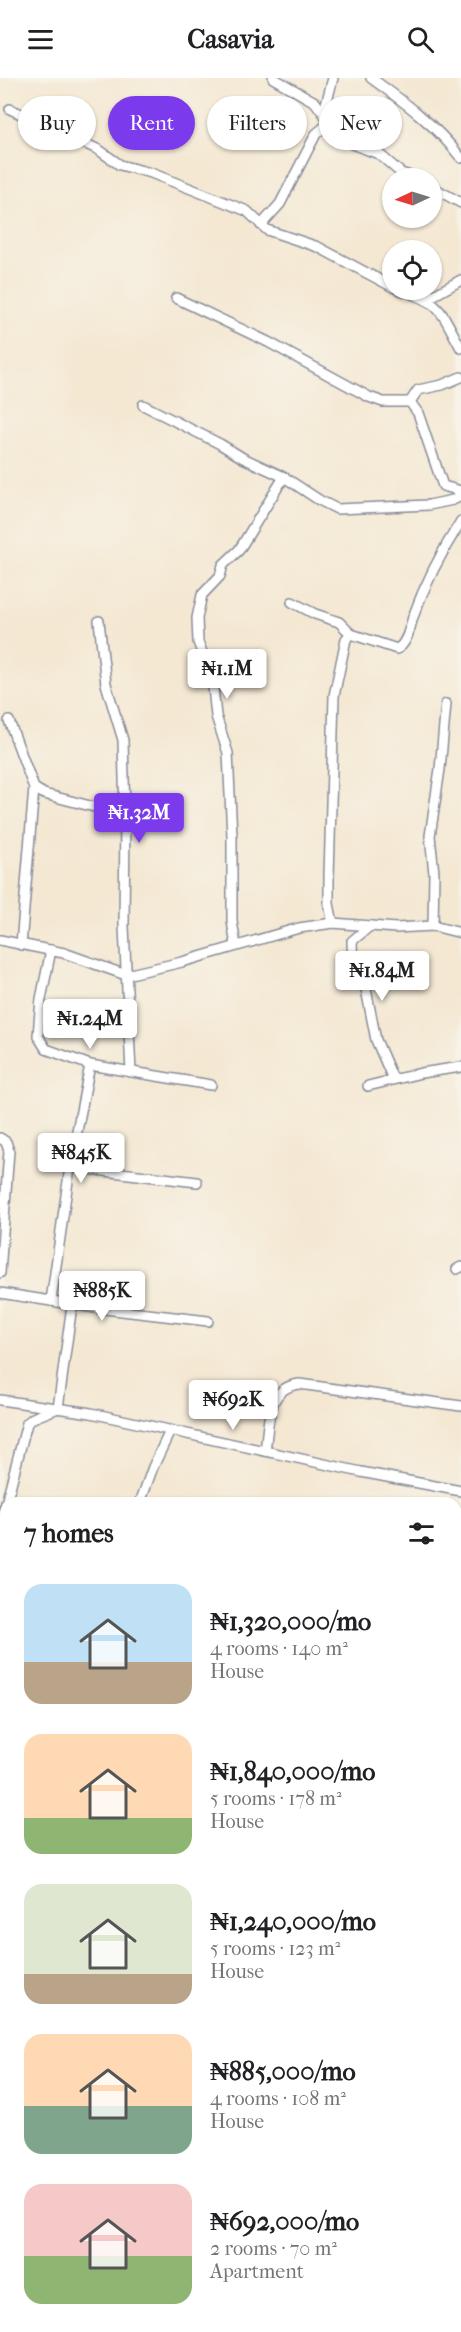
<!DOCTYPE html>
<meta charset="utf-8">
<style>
:root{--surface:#fff;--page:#f6f6f6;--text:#202124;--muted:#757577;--accent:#7c3aed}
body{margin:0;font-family:"IM FELL French Canon",serif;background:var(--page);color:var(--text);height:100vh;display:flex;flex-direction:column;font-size:22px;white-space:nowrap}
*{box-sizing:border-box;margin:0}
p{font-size:20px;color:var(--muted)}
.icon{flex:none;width:33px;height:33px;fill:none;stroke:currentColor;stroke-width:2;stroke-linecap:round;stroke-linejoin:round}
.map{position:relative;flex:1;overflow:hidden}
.sheet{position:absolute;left:0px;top:1419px;width:462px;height:836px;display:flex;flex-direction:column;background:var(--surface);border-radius:18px 18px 0 0;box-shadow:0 2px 4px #0004}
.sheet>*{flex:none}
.banner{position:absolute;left:18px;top:18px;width:426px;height:54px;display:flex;gap:12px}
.needle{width:39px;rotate:266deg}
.controls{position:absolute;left:382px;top:90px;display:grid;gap:12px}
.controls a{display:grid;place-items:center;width:60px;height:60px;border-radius:50%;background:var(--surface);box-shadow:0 2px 4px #0004;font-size:30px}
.price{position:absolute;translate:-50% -51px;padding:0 14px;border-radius:6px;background:#fff;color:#222;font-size:20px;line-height:39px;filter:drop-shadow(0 2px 3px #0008)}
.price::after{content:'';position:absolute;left:50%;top:36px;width:18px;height:14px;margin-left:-9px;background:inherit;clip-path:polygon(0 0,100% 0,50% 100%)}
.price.current{background:var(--accent);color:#fff}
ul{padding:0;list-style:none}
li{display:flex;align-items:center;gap:18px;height:150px;padding:0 24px}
li span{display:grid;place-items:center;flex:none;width:168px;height:120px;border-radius:18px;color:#555}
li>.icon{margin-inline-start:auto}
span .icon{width:72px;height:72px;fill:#fffc;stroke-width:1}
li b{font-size:26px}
h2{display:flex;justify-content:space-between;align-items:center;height:72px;padding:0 24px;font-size:26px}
.chip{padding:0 21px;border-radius:27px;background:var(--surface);box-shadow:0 2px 4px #0004;font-size:21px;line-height:54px}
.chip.current{background:var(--accent);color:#fff}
header{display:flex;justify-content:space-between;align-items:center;height:78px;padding:0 24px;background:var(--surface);font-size:27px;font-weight:700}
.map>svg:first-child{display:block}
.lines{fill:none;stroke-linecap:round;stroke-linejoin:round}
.street-casing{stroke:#888c98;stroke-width:12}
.street{stroke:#fff;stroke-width:9}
</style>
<header><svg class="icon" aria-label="menu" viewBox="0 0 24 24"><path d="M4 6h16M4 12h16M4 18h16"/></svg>Casavia<svg class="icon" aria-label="search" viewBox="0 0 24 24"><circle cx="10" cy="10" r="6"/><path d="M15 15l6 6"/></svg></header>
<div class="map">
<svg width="461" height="2254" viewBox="0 0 461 2254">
<rect width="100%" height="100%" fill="#f7f3e8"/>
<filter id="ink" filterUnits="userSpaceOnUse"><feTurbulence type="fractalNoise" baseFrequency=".0167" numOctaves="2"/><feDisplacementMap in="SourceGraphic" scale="12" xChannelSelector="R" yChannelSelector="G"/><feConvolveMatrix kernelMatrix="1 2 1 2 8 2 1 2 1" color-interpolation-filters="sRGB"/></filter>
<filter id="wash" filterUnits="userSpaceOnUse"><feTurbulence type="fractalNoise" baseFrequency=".008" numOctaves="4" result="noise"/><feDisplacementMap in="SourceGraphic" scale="24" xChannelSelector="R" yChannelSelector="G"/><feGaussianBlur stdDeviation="1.35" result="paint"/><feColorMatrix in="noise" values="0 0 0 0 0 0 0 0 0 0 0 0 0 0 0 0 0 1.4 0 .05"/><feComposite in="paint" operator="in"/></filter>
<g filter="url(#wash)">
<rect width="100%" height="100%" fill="#f4e8d3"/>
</g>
<g filter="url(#ink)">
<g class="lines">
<g class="street-casing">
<g id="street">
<polyline points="273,0 315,24 330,44 352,66 379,76 401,95 415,100"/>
<path d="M371 0C403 23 437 48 461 80"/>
<polyline points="10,31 99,72 120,87 151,95 247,133 267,152 318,169 393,209"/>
<polyline points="432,109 461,125"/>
<polyline points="261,147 280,126 316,56 330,44 325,30 333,0"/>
<path d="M400 212C443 225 440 233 461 270"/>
<polyline points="176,220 268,264 369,319 383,324 410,324 418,335 443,408 461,413"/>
<polyline points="427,221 461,202"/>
<polyline points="410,324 418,312 442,307 461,299"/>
<polyline points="143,327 220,366 243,380 284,399 319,422 337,431 429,427 453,422 461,418"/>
<path d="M292 524 315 536 339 544 351 556 397 571C407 566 410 549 413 539 425 506 442 473 461 443"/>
<polyline points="99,543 106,606 123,662 125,737 124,849 131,994"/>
<polyline points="9,643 34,710 44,716 125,737"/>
<polyline points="333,845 329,826 329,799 334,618 346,561 351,556"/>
<polyline points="370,848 352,863 353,888 357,899 365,906 376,962 393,1001"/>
<polyline points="433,848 434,795 430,758 440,691 446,626"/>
<polyline points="0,862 64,875 126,897 182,884 299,850 333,845 396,850 433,848 461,855"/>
<polyline points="21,867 34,710"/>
<polyline points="236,868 232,843 232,758 228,675 216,638 212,600 198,564 197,540 202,517 220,498 223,487 239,472 284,399"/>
<polyline points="51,872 41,921 38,958 46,971 90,987 211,1007"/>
<polyline points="368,1008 421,995 461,989"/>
<polyline points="0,1060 6,1064 9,1073 0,1195"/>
<polyline points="70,1089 197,1104"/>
<polyline points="457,1191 461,1189"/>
<polyline points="0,1215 96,1230 208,1243"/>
<polyline points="51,1223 70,1089 90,987"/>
<polyline points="0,1322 91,1335 361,1394 461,1413"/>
<path d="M265 1373C269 1346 266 1310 299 1306L461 1328"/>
<polyline points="6,1425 27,1345 33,1340 58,1330 72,1227"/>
<polyline points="140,1425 153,1389 170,1353"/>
<polyline points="0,1444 6,1425"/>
<polyline points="456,1506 461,1493"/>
<polyline points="456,1518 461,1519"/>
<polyline points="456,1679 461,1680"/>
<polyline points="456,1782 461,1771"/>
<polyline points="456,1880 461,1882"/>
<polyline points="456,1934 461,1937"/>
<polyline points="456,1966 461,1966"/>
<polyline points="456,2066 461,2067"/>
<polyline points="317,2248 359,2254"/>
</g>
</g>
<use href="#street" class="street"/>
</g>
</g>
</svg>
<div class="controls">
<a><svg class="needle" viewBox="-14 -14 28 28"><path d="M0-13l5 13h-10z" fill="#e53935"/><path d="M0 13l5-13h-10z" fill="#757577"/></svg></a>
<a><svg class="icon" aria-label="locate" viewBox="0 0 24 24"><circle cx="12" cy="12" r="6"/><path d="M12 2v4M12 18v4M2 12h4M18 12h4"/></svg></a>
</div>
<b class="price" style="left:227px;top:622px">₦1.1M</b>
<b class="price current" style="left:139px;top:766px">₦1.32M</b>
<b class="price" style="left:382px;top:924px">₦1.84M</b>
<b class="price" style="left:90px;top:972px">₦1.24M</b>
<b class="price" style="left:81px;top:1106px">₦845K</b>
<b class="price" style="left:102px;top:1244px">₦885K</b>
<b class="price" style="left:233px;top:1353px">₦692K</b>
<div class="banner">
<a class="chip">Buy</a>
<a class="chip current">Rent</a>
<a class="chip">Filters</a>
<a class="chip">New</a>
</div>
<section class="sheet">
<h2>7 homes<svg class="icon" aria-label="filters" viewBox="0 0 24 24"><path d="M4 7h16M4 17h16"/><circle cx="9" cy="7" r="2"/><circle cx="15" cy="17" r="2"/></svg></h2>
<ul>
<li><span style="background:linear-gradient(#bfe0f5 65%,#b9a48a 0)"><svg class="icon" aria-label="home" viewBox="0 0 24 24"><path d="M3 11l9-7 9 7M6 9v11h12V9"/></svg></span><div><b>₦1,320,000/mo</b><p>4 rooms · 140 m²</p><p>House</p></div></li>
<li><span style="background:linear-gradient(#ffd9b3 70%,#8fb573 0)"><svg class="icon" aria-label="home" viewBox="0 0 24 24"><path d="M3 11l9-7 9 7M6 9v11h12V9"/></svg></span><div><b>₦1,840,000/mo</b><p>5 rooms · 178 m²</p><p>House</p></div></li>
<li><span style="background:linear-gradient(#dfe7d0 75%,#b9a48a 0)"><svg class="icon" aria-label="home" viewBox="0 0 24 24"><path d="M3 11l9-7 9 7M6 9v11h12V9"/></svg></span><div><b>₦1,240,000/mo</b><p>5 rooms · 123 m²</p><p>House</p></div></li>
<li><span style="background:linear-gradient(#ffd9b3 60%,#7fa58c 0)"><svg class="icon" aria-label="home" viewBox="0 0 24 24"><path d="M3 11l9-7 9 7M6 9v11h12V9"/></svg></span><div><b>₦885,000/mo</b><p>4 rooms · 108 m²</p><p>House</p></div></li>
<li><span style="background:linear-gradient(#f6c9c9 60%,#8fb573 0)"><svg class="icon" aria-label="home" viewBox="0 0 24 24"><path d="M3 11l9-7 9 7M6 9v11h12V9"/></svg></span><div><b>₦692,000/mo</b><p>2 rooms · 70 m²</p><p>Apartment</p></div></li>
</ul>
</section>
</div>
